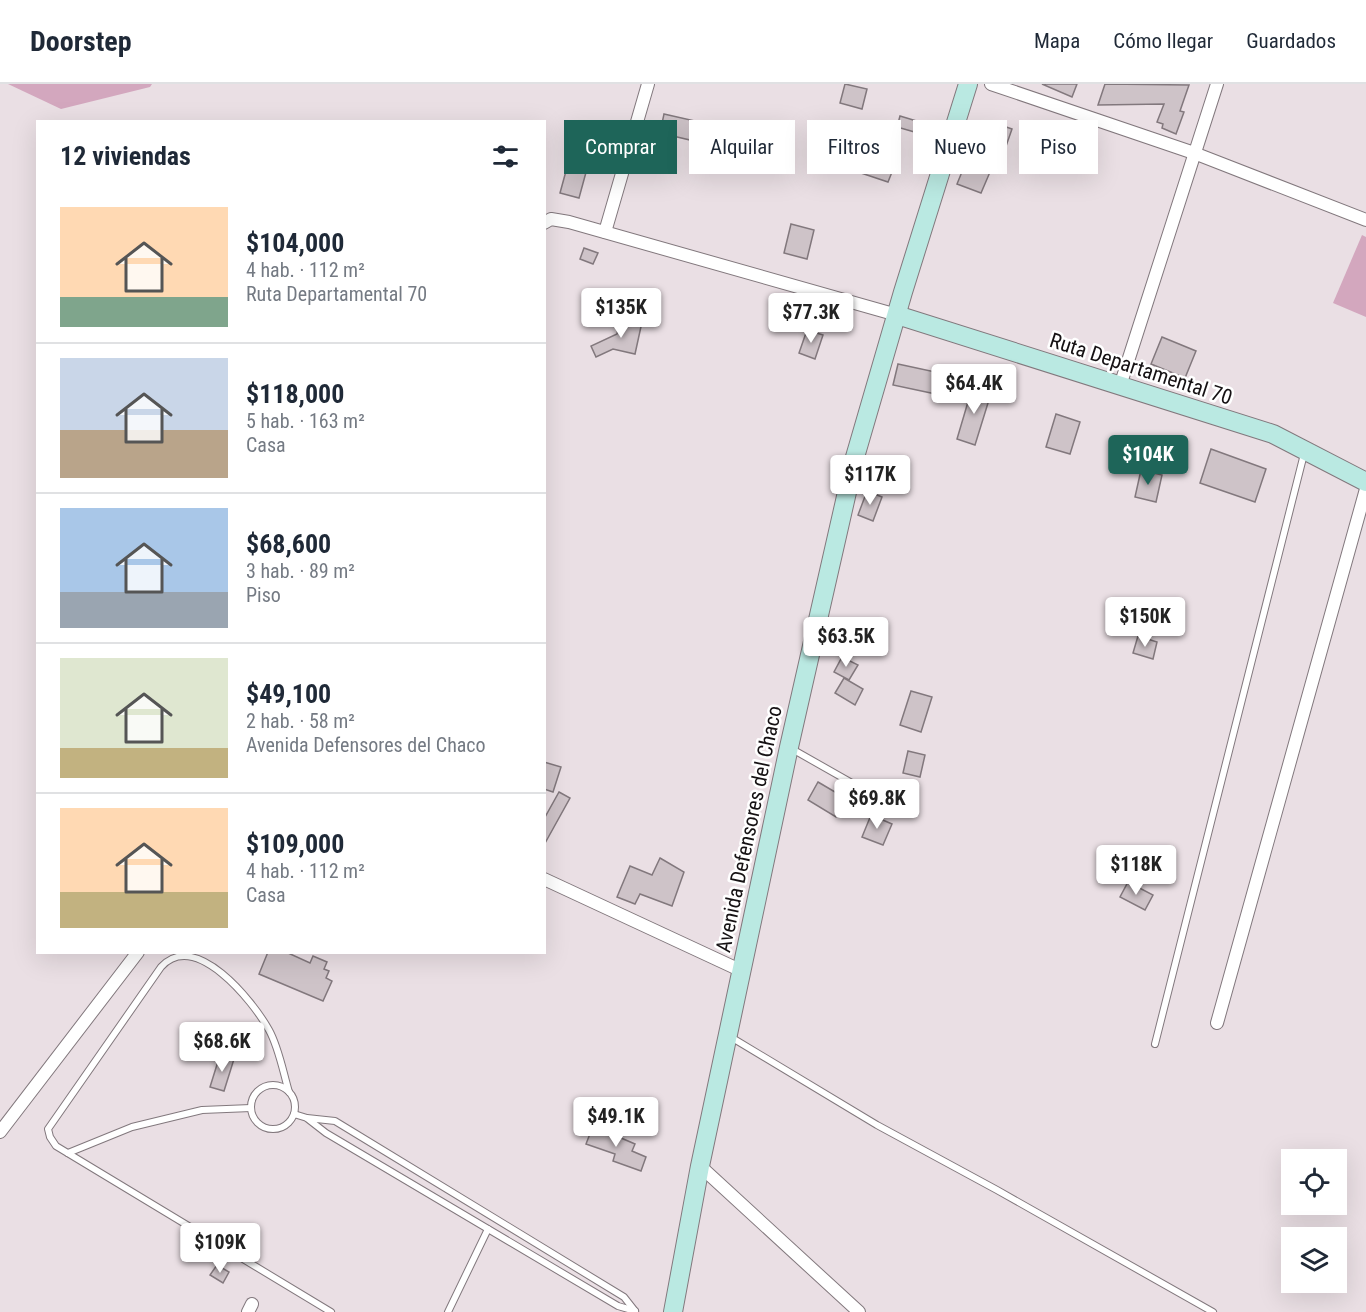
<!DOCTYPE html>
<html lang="es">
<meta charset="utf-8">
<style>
:root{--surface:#fff;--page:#f6f6f7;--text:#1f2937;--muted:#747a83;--line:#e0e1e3;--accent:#1e6559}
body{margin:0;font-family:"Roboto Condensed",sans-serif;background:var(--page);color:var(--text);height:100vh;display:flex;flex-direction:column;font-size:22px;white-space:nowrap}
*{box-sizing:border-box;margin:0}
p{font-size:20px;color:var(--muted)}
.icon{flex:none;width:33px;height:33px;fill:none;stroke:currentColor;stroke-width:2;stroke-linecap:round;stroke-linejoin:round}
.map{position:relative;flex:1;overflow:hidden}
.details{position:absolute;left:36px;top:36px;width:510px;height:834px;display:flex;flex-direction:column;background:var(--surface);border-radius:0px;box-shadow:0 6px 24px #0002}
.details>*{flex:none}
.top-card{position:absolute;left:564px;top:36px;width:570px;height:54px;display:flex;gap:12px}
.fabs{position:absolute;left:1281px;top:1065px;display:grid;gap:12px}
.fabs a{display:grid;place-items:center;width:66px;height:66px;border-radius:0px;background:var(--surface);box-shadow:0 6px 24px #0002;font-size:30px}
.price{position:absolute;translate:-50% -51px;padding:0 14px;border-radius:6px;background:#fff;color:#222;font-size:20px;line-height:39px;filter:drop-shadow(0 2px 3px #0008)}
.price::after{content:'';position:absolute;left:50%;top:36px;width:18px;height:14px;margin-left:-9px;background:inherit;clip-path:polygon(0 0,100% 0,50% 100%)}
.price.current{background:var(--accent);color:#fff}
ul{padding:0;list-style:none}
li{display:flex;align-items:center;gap:18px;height:150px;padding:0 24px}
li+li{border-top:2px solid var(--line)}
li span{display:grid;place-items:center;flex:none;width:168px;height:120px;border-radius:0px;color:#555}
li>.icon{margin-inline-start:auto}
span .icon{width:72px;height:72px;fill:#fffc;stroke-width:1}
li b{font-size:26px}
h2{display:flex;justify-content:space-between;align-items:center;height:72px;padding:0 24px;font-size:26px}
.pill{padding:0 21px;border-radius:0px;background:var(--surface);box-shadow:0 6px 24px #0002;font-size:21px;line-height:54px}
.pill.current{background:var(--accent);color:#fff}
header{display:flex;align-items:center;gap:36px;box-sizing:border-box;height:84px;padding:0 30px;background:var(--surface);border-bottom:2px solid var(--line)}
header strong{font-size:28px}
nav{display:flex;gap:33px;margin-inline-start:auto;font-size:21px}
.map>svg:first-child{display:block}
.green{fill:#d3a7be}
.building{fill:#cec3c8;stroke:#82787d;stroke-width:1.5}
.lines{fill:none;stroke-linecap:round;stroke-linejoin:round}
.service-casing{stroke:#82787d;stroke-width:8}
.minor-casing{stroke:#82787d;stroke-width:14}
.secondary-casing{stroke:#82787d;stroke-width:20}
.service{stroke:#fff;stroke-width:6}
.minor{stroke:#fff;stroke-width:12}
.secondary{stroke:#bae9e2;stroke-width:18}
.labels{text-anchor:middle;stroke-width:5;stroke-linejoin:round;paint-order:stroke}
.street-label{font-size:21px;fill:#151113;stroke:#fff}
</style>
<header>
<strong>Doorstep</strong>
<nav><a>Mapa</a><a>Cómo llegar</a><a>Guardados</a></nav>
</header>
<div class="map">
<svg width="1366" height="1228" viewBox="0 0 1366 1228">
<rect width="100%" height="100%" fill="#eadfe4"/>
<g class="green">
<polygon points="8,0 152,0 150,3 61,25"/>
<polygon points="1362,151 1366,153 1366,233 1333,219"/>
</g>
<g class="building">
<polygon points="845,0 867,5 862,25 840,19"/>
<polygon points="1042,0 1077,0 1072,13"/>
<polygon points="1105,0 1189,1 1180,27 1184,28 1176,50 1162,44 1163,40 1157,38 1164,20 1098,21"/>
<polygon points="664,30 695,37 690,56 660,49"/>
<polygon points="900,32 920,38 918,49 897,43"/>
<polygon points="989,37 1012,45 1005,65 982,57"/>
<polygon points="572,65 591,70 579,114 560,109"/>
<polygon points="855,75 892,88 888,98 852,86"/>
<polygon points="966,78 990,88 981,109 957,100"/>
<polygon points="791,140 814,146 807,175 784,169"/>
<polygon points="584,164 598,169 593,180 580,175"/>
<polygon points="620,234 642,238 635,270 613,265 596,273 591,262 617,250"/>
<polygon points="807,246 823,251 815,275 799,269"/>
<polygon points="1162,253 1196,267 1185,294 1151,280"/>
<polygon points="898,280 954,292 950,313 893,301"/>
<polygon points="973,301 992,306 975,361 957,355"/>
<polygon points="1056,330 1080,338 1070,370 1046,363"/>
<polygon points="1211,365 1266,385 1255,418 1200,399"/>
<polygon points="1141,386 1162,391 1156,418 1135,413"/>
<polygon points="867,407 882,413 873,437 858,431"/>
<polygon points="1138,552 1157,558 1153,575 1133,569"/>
<polygon points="842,573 858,581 849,596 834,588"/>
<polygon points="844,594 863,605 855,621 835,609"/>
<polygon points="911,607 932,613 921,648 900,641"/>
<polygon points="908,667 925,671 920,693 903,689"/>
<polygon points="544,678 561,683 553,708 544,705"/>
<polygon points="818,698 847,715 836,733 808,716"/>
<polygon points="559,708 570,714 544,761 544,735"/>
<polygon points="871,731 892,740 883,761 862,753"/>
<polygon points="660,774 684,788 672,822 640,810 635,820 617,813 630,782 652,791"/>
<polygon points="1128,798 1153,811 1145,826 1120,813"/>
<polygon points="268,868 286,868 310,879 313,872 327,878 324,885 329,887 326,894 332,897 323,917 259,890"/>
<polygon points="220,971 234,975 224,1007 210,1003"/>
<polygon points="593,1042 635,1060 632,1067 646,1073 641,1087 613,1077 615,1070 586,1060"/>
<polygon points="217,1181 229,1188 223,1199 210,1191"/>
</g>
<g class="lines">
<g class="service-casing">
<g id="service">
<polyline points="792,665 866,707"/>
<polyline points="729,952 877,1041 997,1106 1213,1228"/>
<polyline points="1155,960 1304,370"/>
<circle cx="273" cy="1023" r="22"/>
<path d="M289 1008C283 988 279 964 269 946 253 917 195 845 161 883L48 1045 50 1053 56 1062 331 1228"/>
<polyline points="294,1030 307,1034 335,1037 624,1213 635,1227"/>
<polyline points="308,1035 326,1049 618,1222 635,1227"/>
<polyline points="68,1069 132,1043 202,1026 251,1024"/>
<polyline points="448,1228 488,1145"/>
</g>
</g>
<g class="minor-casing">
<g id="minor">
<polyline points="991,0 1194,69 1366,136"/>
<polyline points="544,139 551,135 569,138 897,231"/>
<polyline points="605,148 648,0"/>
<polyline points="1120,302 1217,0"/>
<polyline points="544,795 742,887"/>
<polyline points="1217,939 1366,405"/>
<polyline points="0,1048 138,868"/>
<polyline points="700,1082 859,1228"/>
<polyline points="248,1228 252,1220"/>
</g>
</g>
<g class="secondary-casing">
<g id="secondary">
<polyline points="897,231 1273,350 1366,398"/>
<polyline points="673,1228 700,1082 789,663 855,373 903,208 968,0"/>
</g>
</g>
<use href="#service" class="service"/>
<use href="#minor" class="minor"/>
<use href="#secondary" class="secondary"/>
</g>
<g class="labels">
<g class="street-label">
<text transform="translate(1141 285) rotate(18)" y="7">Ruta Departamental 70</text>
<text transform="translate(749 745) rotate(-78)" y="7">Avenida Defensores del Chaco</text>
</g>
</g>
</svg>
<div class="fabs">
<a><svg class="icon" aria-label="locate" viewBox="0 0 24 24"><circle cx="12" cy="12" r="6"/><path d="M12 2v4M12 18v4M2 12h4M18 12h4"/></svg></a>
<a><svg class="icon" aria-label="layers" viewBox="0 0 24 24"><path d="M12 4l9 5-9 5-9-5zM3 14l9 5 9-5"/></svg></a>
</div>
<b class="price" style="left:621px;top:255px">$135K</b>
<b class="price" style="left:811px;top:260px">$77.3K</b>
<b class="price" style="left:974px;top:331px">$64.4K</b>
<b class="price current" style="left:1148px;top:402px">$104K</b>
<b class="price" style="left:870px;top:422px">$117K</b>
<b class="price" style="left:1145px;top:564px">$150K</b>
<b class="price" style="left:846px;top:584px">$63.5K</b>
<b class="price" style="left:877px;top:746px">$69.8K</b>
<b class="price" style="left:1136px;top:812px">$118K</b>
<b class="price" style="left:222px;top:989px">$68.6K</b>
<b class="price" style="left:616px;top:1064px">$49.1K</b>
<b class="price" style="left:220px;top:1190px">$109K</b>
<div class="top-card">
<a class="pill current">Comprar</a>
<a class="pill">Alquilar</a>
<a class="pill">Filtros</a>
<a class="pill">Nuevo</a>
<a class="pill">Piso</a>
</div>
<section class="details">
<h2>12 viviendas<svg class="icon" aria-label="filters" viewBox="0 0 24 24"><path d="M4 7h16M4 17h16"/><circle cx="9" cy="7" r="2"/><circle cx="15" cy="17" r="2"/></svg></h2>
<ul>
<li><span style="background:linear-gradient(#ffd9b3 75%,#7fa58c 0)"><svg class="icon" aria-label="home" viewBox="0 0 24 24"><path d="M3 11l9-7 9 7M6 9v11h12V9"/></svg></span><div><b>$104,000</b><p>4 hab. · 112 m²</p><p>Ruta Departamental 70</p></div></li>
<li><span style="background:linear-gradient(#c9d6e8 60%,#b9a48a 0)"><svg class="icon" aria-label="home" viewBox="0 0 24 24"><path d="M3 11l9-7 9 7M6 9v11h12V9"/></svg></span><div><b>$118,000</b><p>5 hab. · 163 m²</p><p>Casa</p></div></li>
<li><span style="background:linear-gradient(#a9c7e8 70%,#9aa5b1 0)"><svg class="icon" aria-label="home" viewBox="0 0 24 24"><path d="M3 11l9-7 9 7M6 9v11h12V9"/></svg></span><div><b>$68,600</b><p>3 hab. · 89 m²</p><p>Piso</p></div></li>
<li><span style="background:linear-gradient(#dfe7d0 75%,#c2b280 0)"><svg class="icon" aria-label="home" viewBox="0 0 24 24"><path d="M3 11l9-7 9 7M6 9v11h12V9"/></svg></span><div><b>$49,100</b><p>2 hab. · 58 m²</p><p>Avenida Defensores del Chaco</p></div></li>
<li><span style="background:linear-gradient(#ffd9b3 70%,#c2b280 0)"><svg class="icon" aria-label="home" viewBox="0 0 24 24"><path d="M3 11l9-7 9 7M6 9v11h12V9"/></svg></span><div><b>$109,000</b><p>4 hab. · 112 m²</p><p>Casa</p></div></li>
</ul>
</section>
</div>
